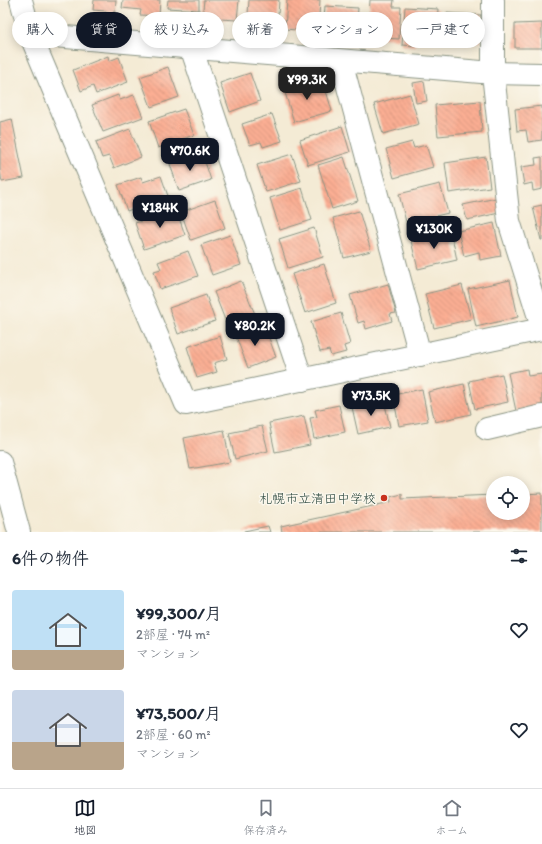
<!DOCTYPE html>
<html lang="ja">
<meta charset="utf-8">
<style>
:root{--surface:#fff;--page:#f2f2f3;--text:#1f2937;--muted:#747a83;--line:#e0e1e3;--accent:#111827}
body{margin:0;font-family:Itim,"Klee One",sans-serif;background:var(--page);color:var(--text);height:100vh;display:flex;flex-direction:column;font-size:15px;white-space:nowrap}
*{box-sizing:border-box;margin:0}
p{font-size:13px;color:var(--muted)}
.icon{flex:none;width:22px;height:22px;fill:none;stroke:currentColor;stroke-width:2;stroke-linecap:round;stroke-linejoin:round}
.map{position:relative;height:532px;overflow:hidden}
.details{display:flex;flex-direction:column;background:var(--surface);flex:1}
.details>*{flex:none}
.top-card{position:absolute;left:12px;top:12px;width:518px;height:36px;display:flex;gap:8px}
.buttons{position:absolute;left:486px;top:476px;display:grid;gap:8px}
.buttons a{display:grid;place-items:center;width:44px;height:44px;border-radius:50%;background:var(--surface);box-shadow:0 2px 10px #0003;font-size:20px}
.price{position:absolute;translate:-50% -34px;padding:0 9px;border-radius:8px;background:var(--accent);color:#fff;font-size:13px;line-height:26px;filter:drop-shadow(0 1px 2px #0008)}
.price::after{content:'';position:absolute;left:50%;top:24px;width:12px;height:9px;margin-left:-6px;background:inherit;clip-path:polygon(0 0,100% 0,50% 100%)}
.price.active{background:#222;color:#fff}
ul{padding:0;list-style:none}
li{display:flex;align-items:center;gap:12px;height:100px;padding:0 12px}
li span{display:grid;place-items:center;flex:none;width:112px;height:80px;border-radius:4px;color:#555}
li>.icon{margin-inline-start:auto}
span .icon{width:48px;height:48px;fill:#fffc;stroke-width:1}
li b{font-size:17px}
h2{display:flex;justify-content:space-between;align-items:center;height:48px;padding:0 12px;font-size:17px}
.pill{padding:0 14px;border-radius:18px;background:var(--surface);box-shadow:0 2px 10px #0003;font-size:14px;line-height:36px}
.pill.active{background:var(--accent);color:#fff}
.menu{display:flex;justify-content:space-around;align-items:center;height:56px;border-top:1px solid var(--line);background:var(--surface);font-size:11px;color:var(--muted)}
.menu a{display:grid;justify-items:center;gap:2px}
.menu .active{color:var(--accent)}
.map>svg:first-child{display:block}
.building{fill:url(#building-back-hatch)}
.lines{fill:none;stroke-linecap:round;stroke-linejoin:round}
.minor-casing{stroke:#8a9484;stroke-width:24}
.major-casing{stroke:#8a9484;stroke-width:24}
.minor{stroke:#fff;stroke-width:22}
.major{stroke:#fff;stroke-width:22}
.poi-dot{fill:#c8321e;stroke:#fbf7ec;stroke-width:1.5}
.labels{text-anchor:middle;stroke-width:3;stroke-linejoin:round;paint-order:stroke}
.poi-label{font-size:13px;fill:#1f3d34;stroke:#fbf7ec;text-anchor:end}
</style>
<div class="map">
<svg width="542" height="532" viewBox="0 0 542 532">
<defs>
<pattern id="building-back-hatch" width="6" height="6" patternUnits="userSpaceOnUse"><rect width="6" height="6" fill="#fbae93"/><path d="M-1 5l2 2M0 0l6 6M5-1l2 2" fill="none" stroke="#cb8f79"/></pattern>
</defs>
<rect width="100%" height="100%" fill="#fbf7ec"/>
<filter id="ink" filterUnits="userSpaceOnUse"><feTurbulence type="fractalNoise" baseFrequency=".025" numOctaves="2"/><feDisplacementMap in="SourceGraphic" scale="8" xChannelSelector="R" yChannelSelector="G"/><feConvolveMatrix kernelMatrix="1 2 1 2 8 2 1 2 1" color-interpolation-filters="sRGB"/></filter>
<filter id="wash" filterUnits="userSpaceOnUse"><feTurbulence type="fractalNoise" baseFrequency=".012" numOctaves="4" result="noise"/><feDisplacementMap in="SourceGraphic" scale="16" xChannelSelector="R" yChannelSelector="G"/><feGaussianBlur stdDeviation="0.9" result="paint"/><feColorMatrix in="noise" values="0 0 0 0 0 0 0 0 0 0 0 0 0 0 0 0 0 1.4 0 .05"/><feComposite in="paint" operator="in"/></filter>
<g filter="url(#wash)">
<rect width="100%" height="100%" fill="#f4ebd5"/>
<g id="blocks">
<g class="building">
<polygon points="94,0 116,0 115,12 93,10"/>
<polygon points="123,0 160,0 159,16 140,15 141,10 122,8"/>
<polygon points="168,0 199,0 199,10 167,8"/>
<polygon points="204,0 239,0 237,20 202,18"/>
<polygon points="249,0 279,0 277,31 247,28"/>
<polygon points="287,0 320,0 318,32 285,29"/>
<polygon points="370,0 394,0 393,7 401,7 399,39 368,37"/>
<polygon points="325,6 358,8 356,33 323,31"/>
<polygon points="405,7 438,9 436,37 416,36 415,46 402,45"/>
<polygon points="446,13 481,15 480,42 444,40"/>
<polygon points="542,23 542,48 515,48 515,24"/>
<polygon points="108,56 109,61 119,57 128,82 96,94 93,86 81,91 73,70"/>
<polygon points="168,67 179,97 151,107 140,77"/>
<polygon points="250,73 260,101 230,112 220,83"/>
<polygon points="424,81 427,101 416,103 413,83"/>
<polygon points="297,82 300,91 324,84 332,111 294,122 283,86"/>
<polygon points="410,94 419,124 383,134 374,104"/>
<polygon points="118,95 120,100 134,95 143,117 103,132 92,105"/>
<polygon points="480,101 482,132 438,136 435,105"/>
<polygon points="542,106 542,140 528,142 526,130 517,131 515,109"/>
<polygon points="184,109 194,135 158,148 149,121"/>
<polygon points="272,114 282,141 263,147 261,142 250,145 242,124"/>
<polygon points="12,119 24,178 2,182 0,171 0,122"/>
<polygon points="342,126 350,152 308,165 300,140"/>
<polygon points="130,129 141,157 114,168 109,156 102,158 96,142"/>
<polygon points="412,142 414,148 426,145 433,167 394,178 386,149"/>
<polygon points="202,153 211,180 179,191 170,164"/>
<polygon points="292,154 301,181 266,192 257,165"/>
<polygon points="344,157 358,201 332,209 318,165"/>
<polygon points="486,157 490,187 449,193 445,163"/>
<polygon points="542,157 542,189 533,191 532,183 524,185 521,167 536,165 535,158"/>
<polygon points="161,176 168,196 127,211 118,185 141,177 143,182"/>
<polygon points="440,184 448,213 436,216 438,222 408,230 399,194"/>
<polygon points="302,188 312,220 280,230 270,198"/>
<polygon points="501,197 504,212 467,220 463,205"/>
<polygon points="215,200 225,228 191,240 181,212"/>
<polygon points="542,205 542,240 541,240 533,207"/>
<polygon points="176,209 185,235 144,249 135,223"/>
<polygon points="359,211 371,251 344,258 333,218"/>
<polygon points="494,223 501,256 480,260 479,252 464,256 458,231"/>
<polygon points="314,228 323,257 288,268 279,239"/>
<polygon points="451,232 457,260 418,269 411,241"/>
<polygon points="230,235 241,265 212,275 201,245"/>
<polygon points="188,251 198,276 160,289 154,271 161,269 158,262"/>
<polygon points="324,264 336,303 305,313 292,274"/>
<polygon points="510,280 518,317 476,327 468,289"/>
<polygon points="241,281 255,314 227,325 214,292"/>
<polygon points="388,284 396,313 390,314 392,321 366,329 364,321 358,323 350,295"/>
<polygon points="462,285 471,319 434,328 425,294"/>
<polygon points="206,295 215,321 178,334 169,308"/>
<polygon points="341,313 350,344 344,346 346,352 331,356 329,350 320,352 311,322"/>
<polygon points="252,328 254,334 266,330 276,357 248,368 235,334"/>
<polygon points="220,336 227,359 214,363 217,372 197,378 187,347"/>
<polygon points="527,369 528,376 542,374 542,406 516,411 508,373"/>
<polygon points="502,374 508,402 475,409 469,381"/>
<polygon points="464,384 471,414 435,422 428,392"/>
<polygon points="422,389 428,421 399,426 393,395"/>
<polygon points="384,400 390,427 358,434 352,407"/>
<polygon points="339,405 345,432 314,439 310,418 317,417 315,410"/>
<polygon points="304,416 310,445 275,452 269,423"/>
<polygon points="262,426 268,451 235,459 229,433"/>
<polygon points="224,430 230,462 190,469 184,438"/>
<polygon points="542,493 542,532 282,532 281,526 391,502 390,497 402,494 402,499 493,495 493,513 523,513 523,494"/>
<polygon points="268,526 270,532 244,532 244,531"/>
</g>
</g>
</g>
<g filter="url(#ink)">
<use href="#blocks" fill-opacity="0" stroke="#8a9484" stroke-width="1"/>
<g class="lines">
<g class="minor-casing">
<g id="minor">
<polyline points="21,0 30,34 186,404 542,329"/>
<polyline points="493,0 493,73 509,221 542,327"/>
<polyline points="30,34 493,73 542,74"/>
<polyline points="191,47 302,380"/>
<polyline points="341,61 420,355"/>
<polyline points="487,429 542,416"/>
</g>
</g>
<g class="major-casing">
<polyline id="major" points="0,462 19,532"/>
</g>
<use href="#minor" class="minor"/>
<use href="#major" class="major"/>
</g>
</g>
<circle class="poi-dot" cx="384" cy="498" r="4"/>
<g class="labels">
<g class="poi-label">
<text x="376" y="503">札幌市立清田中学校</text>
</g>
</g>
</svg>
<div class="buttons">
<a><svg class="icon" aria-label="locate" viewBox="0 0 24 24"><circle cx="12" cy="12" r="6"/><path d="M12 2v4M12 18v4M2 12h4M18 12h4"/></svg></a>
</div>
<b class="price active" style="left:307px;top:101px">¥99.3K</b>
<b class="price" style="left:190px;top:172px">¥70.6K</b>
<b class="price" style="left:160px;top:229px">¥184K</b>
<b class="price" style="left:434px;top:250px">¥130K</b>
<b class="price" style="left:255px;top:347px">¥80.2K</b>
<b class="price" style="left:371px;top:417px">¥73.5K</b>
<div class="top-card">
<a class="pill">購入</a>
<a class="pill active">賃貸</a>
<a class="pill">絞り込み</a>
<a class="pill">新着</a>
<a class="pill">マンション</a>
<a class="pill">一戸建て</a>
</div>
</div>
<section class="details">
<h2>6件の物件<svg class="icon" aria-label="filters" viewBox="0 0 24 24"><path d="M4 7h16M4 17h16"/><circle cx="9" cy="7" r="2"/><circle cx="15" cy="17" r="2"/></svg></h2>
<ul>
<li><span style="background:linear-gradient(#bfe0f5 75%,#b9a48a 0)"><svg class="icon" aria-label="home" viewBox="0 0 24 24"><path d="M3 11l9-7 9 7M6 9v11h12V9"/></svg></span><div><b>¥99,300/月</b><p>2部屋 · 74 m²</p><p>マンション</p></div><svg class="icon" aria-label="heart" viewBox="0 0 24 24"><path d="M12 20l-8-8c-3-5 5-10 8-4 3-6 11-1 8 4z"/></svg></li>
<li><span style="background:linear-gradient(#c9d6e8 65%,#b9a48a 0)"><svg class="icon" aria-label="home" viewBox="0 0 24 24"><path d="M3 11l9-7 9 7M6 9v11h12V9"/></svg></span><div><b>¥73,500/月</b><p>2部屋 · 60 m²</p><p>マンション</p></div><svg class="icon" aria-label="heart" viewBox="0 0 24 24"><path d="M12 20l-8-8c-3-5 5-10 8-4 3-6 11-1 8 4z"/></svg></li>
</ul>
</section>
<nav class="menu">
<a class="active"><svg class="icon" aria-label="map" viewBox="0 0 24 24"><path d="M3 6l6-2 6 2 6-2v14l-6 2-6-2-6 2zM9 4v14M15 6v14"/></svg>地図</a>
<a><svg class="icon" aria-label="saved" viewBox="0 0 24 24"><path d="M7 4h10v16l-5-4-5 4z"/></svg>保存済み</a>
<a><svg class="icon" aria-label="home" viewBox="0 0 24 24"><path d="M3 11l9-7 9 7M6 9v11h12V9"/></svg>ホーム</a>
</nav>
